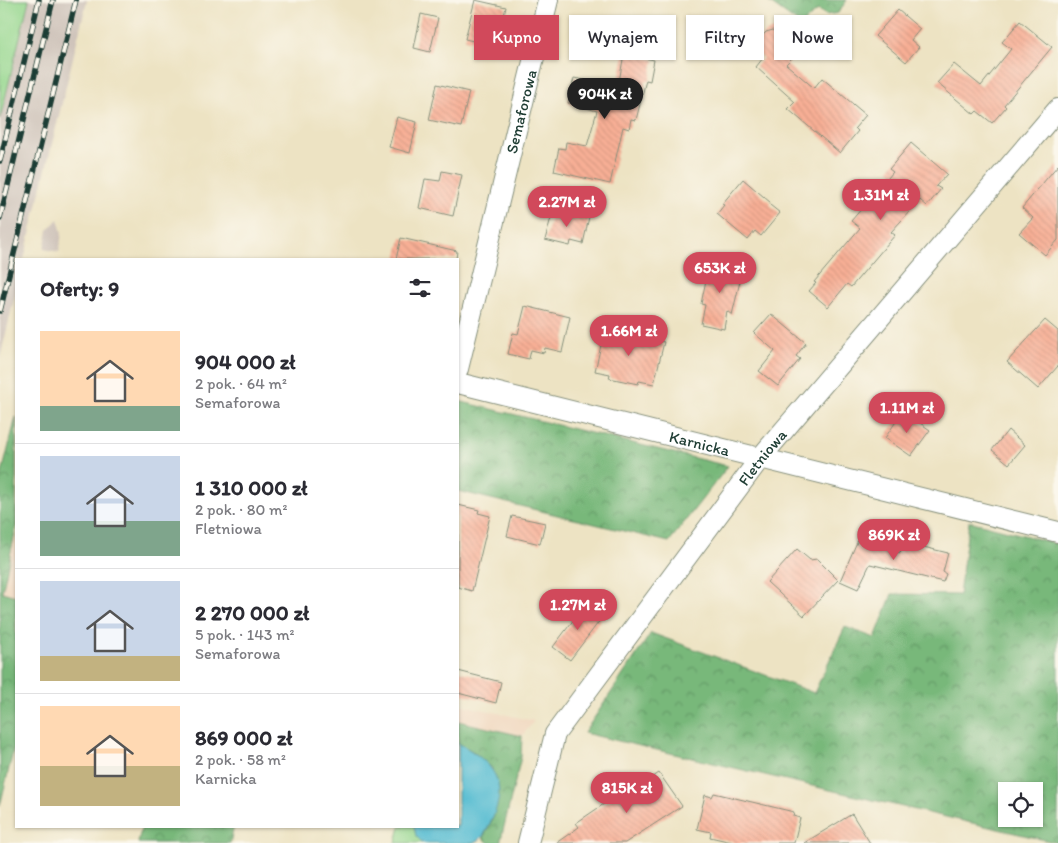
<!DOCTYPE html>
<html lang="pl">
<meta charset="utf-8">
<style>
:root{--surface:#fff;--page:#f2f2f3;--text:#2b2b33;--muted:#7c7c81;--line:#e1e1e2;--accent:#d1495b}
body{margin:0;font-family:Itim,sans-serif;background:var(--page);color:var(--text);height:100vh;display:flex;flex-direction:column;font-size:19px;white-space:nowrap}
*{box-sizing:border-box;margin:0}
p{font-size:16px;color:var(--muted)}
.icon{flex:none;width:28px;height:28px;fill:none;stroke:currentColor;stroke-width:2;stroke-linecap:round;stroke-linejoin:round}
.map{position:relative;flex:1;overflow:hidden}
.side{position:absolute;left:15px;top:258px;width:444px;height:570px;display:flex;flex-direction:column;background:var(--surface);border-radius:0px;box-shadow:0 1px 4px #0004}
.side>*{flex:none}
.hud{position:absolute;left:474px;top:15px;width:475px;height:45px;display:flex;gap:10px}
.fabs{position:absolute;left:998px;top:782px;display:grid;gap:10px}
.fabs a{display:grid;place-items:center;width:45px;height:45px;border-radius:0px;background:var(--surface);box-shadow:0 1px 4px #0004;font-size:25px}
.price{position:absolute;translate:-50% -42px;padding:0 11px;border-radius:18px;background:var(--accent);color:#fff;font-size:16px;line-height:32px;filter:drop-shadow(0 1px 2px #0008)}
.price::after{content:'';position:absolute;left:50%;top:30px;width:15px;height:11px;margin-left:-8px;background:inherit;clip-path:polygon(0 0,100% 0,50% 100%)}
.price.active{background:#222;color:#fff}
ul{padding:0;list-style:none}
li{display:flex;align-items:center;gap:15px;height:125px;padding:0 25px}
li+li{border-top:1px solid var(--line)}
li span{display:grid;place-items:center;flex:none;width:140px;height:100px;border-radius:0px;color:#555}
li>.icon{margin-inline-start:auto}
span .icon{width:60px;height:60px;fill:#fffc;stroke-width:1}
li b{font-size:21px}
h2{display:flex;justify-content:space-between;align-items:center;height:60px;padding:0 25px;font-size:21px}
.chip{padding:0 18px;border-radius:0px;background:var(--surface);box-shadow:0 1px 4px #0004;font-size:18px;line-height:45px}
.chip.active{background:var(--accent);color:#fff}
.map>svg:first-child{display:block}
.built{fill:#f0d6bc}
.industrial{fill:#cec2b9}
.green{fill:#96d78f;stroke:#5a8a62}
.forest{fill:url(#forest-crowns);stroke:#4c7a57;fill-rule:evenodd}
.water{fill:#54bcd1;stroke:#3a7c82}
.building{fill:url(#building-back-hatch)}
.lines{fill:none;stroke-linecap:round;stroke-linejoin:round}
.minor-casing{stroke:#86907c;stroke-width:22}
.minor{stroke:#fff;stroke-width:20}
.rail-casing{stroke:#1f3d34;stroke-width:5.5}
.rail{stroke:#fbf7ec;stroke-width:4;stroke-dasharray:11;stroke-linecap:butt}
.labels{text-anchor:middle;stroke-width:4;stroke-linejoin:round;paint-order:stroke}
.street-label{font-size:16px;fill:#1f3d34;stroke:#fbf7ec}
</style>
<div class="map">
<svg width="1058" height="843" viewBox="0 0 1058 843">
<defs>
<pattern id="forest-crowns" width="20" height="18" patternUnits="userSpaceOnUse" patternTransform="scale(1.25)"><rect width="20" height="18" fill="#78b87a"/><path d="M2 6a3 3 0 1 1 6 0M12 15a3 3 0 1 1 6 0" fill="none" stroke="#629765"/></pattern>
<pattern id="building-back-hatch" width="6" height="6" patternUnits="userSpaceOnUse" patternTransform="scale(1.25)"><rect width="6" height="6" fill="#f8af95"/><path d="M-1 5l2 2M0 0l6 6M5-1l2 2" fill="none" stroke="#d49781"/></pattern>
</defs>
<rect width="100%" height="100%" fill="#fbf7ec"/>
<filter id="ink" filterUnits="userSpaceOnUse"><feTurbulence type="fractalNoise" baseFrequency=".02" numOctaves="2"/><feDisplacementMap in="SourceGraphic" scale="10" xChannelSelector="R" yChannelSelector="G"/><feConvolveMatrix kernelMatrix="1 2 1 2 8 2 1 2 1" color-interpolation-filters="sRGB"/></filter>
<filter id="wash" filterUnits="userSpaceOnUse"><feTurbulence type="fractalNoise" baseFrequency=".0096" numOctaves="4" result="noise"/><feDisplacementMap in="SourceGraphic" scale="20" xChannelSelector="R" yChannelSelector="G"/><feGaussianBlur stdDeviation="1.12" result="paint"/><feColorMatrix in="noise" values="0 0 0 0 0 0 0 0 0 0 0 0 0 0 0 0 0 1.4 0 .05"/><feComposite in="paint" operator="in"/></filter>
<g filter="url(#wash)">
<rect width="100%" height="100%" fill="#ede3c3"/>
<g class="built">
<polygon points="16,529 16,596 1,592"/>
<polygon points="458,704 534,721 522,736 458,721"/>
</g>
<g class="industrial">
<polygon points="29,0 87,0 24,259 16,259 16,291 0,358 0,119"/>
<polygon points="58,219 62,233 59,252 44,249 48,230"/>
</g>
<g class="green">
<polygon points="0,0 29,0 0,119"/>
<polygon points="400,826 414,826 416,836 423,843 396,843"/>
</g>
<g class="forest">
<polygon points="766,0 847,0 838,13 826,15 818,10 801,25"/>
<polygon points="458,401 728,466 669,542 458,491"/>
<polygon points="16,417 16,529 2,592 16,596 16,739 0,806 0,481"/>
<path d="M969 521 1058 544V843L584 733 651 633 814 693 845 627 875 638 892 594 959 595ZM1034 791V819H1006V791Z"/>
<polygon points="458,721 522,736 521,757 500,843 489,843 483,838 494,816 492,768 474,752 458,743"/>
<polygon points="142,826 234,826 230,843 138,843"/>
</g>
<path class="water" d="M458 743C493 762 511 783 490 823 486 831 483 840 473 843 464 843 434 843 423 843L416 836 414 826H458Z"/>
<g id="blocks">
<g class="building">
<polygon points="475,0 506,7 499,37 488,34 486,44 465,39"/>
<polygon points="898,10 920,29 911,40 919,47 906,62 875,36"/>
<polygon points="421,14 438,18 430,52 414,48"/>
<polygon points="1020,21 1052,47 1004,105 1006,107 992,123 977,111 974,114 937,83 954,64 981,86 1011,49 1002,42"/>
<polygon points="773,30 791,46 786,52 793,57 786,64 814,88 822,78 866,115 855,128 858,131 840,153 788,109 795,102 756,67 763,58 755,50 756,43 766,32"/>
<polygon points="624,54 654,60 650,81 646,80 636,120 631,119 629,129 623,127 610,184 554,171 559,148 565,149 566,142 587,146 597,111 568,103 574,78 618,87"/>
<polygon points="437,84 469,92 461,127 429,120"/>
<polygon points="397,117 417,122 410,153 389,147"/>
<polygon points="911,143 947,174 936,186 941,189 927,206 920,200 891,232 895,235 851,287 847,284 828,307 809,291 816,283 814,282 860,228 851,221 893,172 889,169"/>
<polygon points="1058,165 1058,240 1045,255 1019,233 1033,218 1022,208"/>
<polygon points="442,171 462,175 453,216 419,208 425,179 440,181"/>
<polygon points="743,179 771,203 770,205 780,213 761,236 755,231 748,240 717,214 724,205 722,204"/>
<polygon points="553,210 589,217 583,244 571,241 570,246 545,240"/>
<polygon points="401,238 457,251 456,259 396,259"/>
<polygon points="714,262 738,268 738,272 742,273 732,315 727,311 724,329 701,324 705,305 701,304 709,266 713,267"/>
<polygon points="525,306 570,317 562,352 545,348 544,353 531,350 529,359 508,354 513,333 518,334"/>
<polygon points="771,314 806,343 796,356 800,359 778,386 759,371 775,351 754,333"/>
<polygon points="1045,320 1058,331 1058,366 1038,389 1007,362"/>
<polygon points="605,328 664,342 654,384 639,381 638,384 609,378 610,374 595,371"/>
<polygon points="903,411 930,430 911,456 885,438"/>
<polygon points="1008,430 1025,445 1009,464 992,450"/>
<polygon points="458,505 479,510 478,513 490,516 472,591 458,587"/>
<polygon points="512,516 545,523 540,544 507,536"/>
<polygon points="860,535 900,553 903,542 948,553 943,572 946,574 943,582 870,564 858,589 840,581"/>
<polygon points="797,549 810,560 817,559 838,580 804,616 767,582"/>
<polygon points="587,602 604,615 570,660 553,647"/>
<polygon points="458,671 501,682 496,703 458,693"/>
<polygon points="659,773 682,806 625,843 556,843 579,827 576,823 623,791 644,777 647,781"/>
<polygon points="714,793 794,812 793,816 800,818 794,843 736,843 710,837 711,832 697,829 705,795 712,797"/>
<polygon points="852,814 870,843 804,843"/>
</g>
</g>
</g>
<g filter="url(#ink)">
<use href="#blocks" fill-opacity="0" stroke="#86907c" stroke-width="1"/>
<g class="lines">
<g class="minor-casing">
<g id="minor">
<path id="s1" d="M458 369 548 0"/>
<path id="s2" d="M458 383 1058 532"/>
<path id="s3" d="M528 843 555 734 761 457 1058 109"/>
</g>
</g>
<use href="#minor" class="minor"/>
<g class="rail-casing">
<g id="rail">
<polyline points="0,161 39,0"/>
<polyline points="0,218 53,0"/>
<polyline points="0,311 76,0"/>
</g>
</g>
<use href="#rail" class="rail"/>
</g>
</g>
<g class="labels">
<g class="street-label">
<text dy="6" stroke="none"><textPath href="#s1" startOffset="265">Semaforowa</textPath></text>
<text dy="6" stroke="none"><textPath href="#s2" startOffset="249">Karnicka</textPath></text>
<text dy="6" stroke="none"><textPath href="#s3" startOffset="458">Fletniowa</textPath></text>
</g>
</g>
</svg>
<div class="fabs">
<a><svg class="icon" aria-label="locate" viewBox="0 0 24 24"><circle cx="12" cy="12" r="6"/><path d="M12 2v4M12 18v4M2 12h4M18 12h4"/></svg></a>
</div>
<b class="price active" style="left:605px;top:120px">904K zł</b>
<b class="price" style="left:881px;top:221px">1.31M zł</b>
<b class="price" style="left:567px;top:228px">2.27M zł</b>
<b class="price" style="left:720px;top:294px">653K zł</b>
<b class="price" style="left:629px;top:357px">1.66M zł</b>
<b class="price" style="left:907px;top:434px">1.11M zł</b>
<b class="price" style="left:894px;top:561px">869K zł</b>
<b class="price" style="left:578px;top:631px">1.27M zł</b>
<b class="price" style="left:627px;top:814px">815K zł</b>
<div class="hud">
<a class="chip active">Kupno</a>
<a class="chip">Wynajem</a>
<a class="chip">Filtry</a>
<a class="chip">Nowe</a>
</div>
<section class="side">
<h2>Oferty: 9<svg class="icon" aria-label="filters" viewBox="0 0 24 24"><path d="M4 7h16M4 17h16"/><circle cx="9" cy="7" r="2"/><circle cx="15" cy="17" r="2"/></svg></h2>
<ul>
<li><span style="background:linear-gradient(#ffd9b3 75%,#7fa58c 0)"><svg class="icon" aria-label="home" viewBox="0 0 24 24"><path d="M3 11l9-7 9 7M6 9v11h12V9"/></svg></span><div><b>904 000 zł</b><p>2 pok. · 64 m²</p><p>Semaforowa</p></div></li>
<li><span style="background:linear-gradient(#c9d6e8 65%,#7fa58c 0)"><svg class="icon" aria-label="home" viewBox="0 0 24 24"><path d="M3 11l9-7 9 7M6 9v11h12V9"/></svg></span><div><b>1 310 000 zł</b><p>2 pok. · 80 m²</p><p>Fletniowa</p></div></li>
<li><span style="background:linear-gradient(#c9d6e8 75%,#c2b280 0)"><svg class="icon" aria-label="home" viewBox="0 0 24 24"><path d="M3 11l9-7 9 7M6 9v11h12V9"/></svg></span><div><b>2 270 000 zł</b><p>5 pok. · 143 m²</p><p>Semaforowa</p></div></li>
<li><span style="background:linear-gradient(#ffd9b3 60%,#c2b280 0)"><svg class="icon" aria-label="home" viewBox="0 0 24 24"><path d="M3 11l9-7 9 7M6 9v11h12V9"/></svg></span><div><b>869 000 zł</b><p>2 pok. · 58 m²</p><p>Karnicka</p></div></li>
</ul>
</section>
</div>
